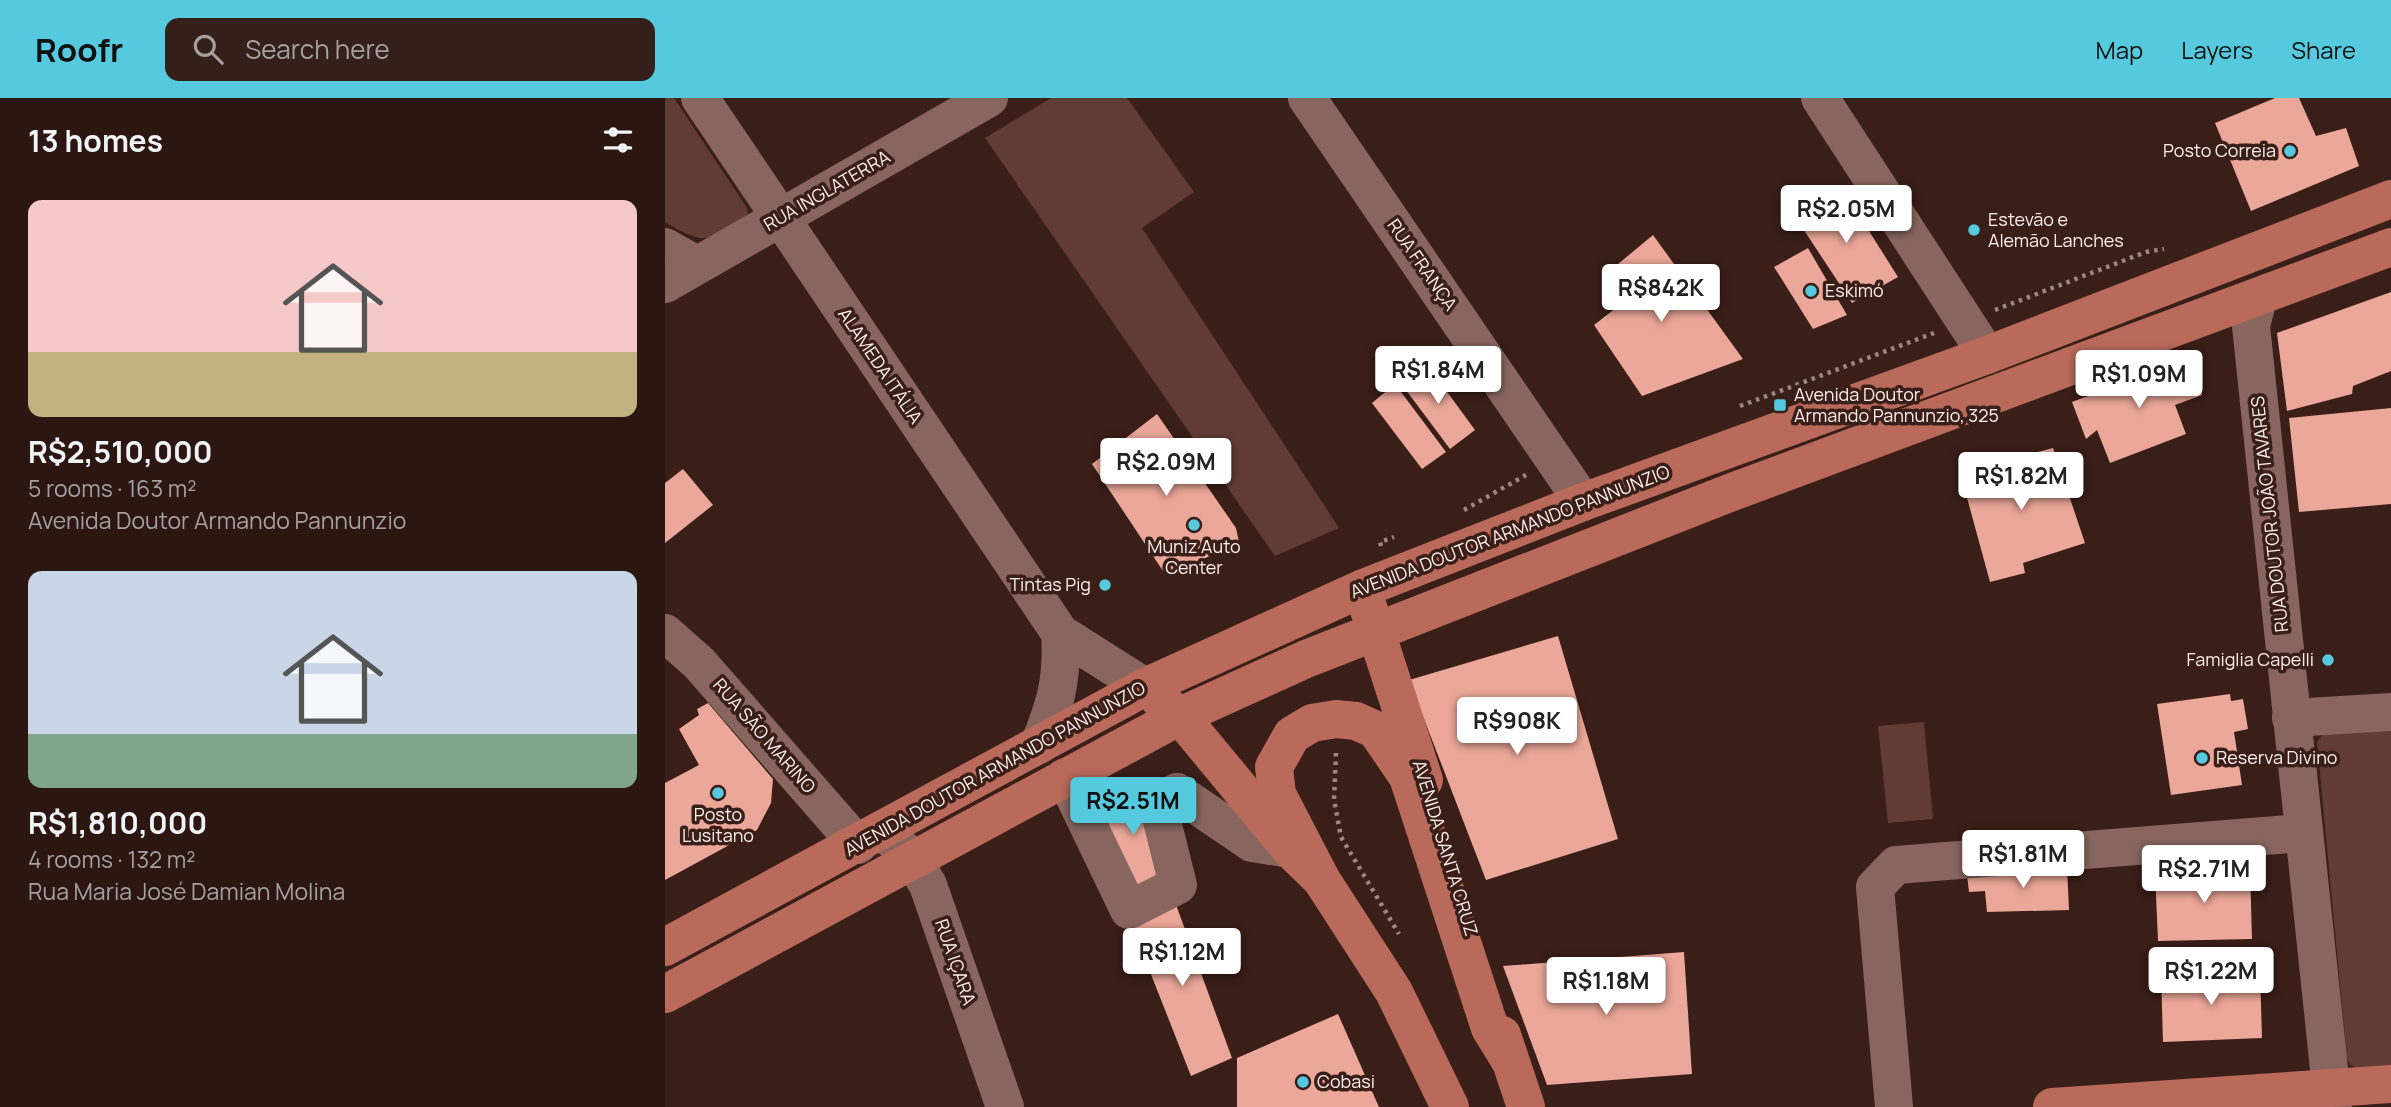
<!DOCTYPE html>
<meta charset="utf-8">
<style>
:root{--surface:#2c1612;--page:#341f1b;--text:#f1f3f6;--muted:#a69f9f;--accent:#55cadf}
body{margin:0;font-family:Manrope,sans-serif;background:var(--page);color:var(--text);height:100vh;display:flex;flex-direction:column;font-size:26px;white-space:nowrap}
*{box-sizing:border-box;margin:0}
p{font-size:23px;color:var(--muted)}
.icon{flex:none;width:38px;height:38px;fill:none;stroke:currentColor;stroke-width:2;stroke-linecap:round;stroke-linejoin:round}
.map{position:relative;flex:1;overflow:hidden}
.details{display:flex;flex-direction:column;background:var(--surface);width:665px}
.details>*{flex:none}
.price{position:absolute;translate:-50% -60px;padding:0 16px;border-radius:7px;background:#fff;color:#222;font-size:23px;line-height:46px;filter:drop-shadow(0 2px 4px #0008)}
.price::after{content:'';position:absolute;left:50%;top:42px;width:21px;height:16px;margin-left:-10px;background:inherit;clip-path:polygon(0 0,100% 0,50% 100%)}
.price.active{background:var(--accent);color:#111}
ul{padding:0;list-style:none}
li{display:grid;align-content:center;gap:14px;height:371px;padding:0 28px}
li span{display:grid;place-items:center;height:217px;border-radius:14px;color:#555}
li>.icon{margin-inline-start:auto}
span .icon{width:126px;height:126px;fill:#fffc;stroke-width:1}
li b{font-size:30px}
h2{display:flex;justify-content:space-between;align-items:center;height:84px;padding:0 28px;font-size:30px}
header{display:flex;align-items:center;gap:42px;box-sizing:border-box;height:98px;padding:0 35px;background:var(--accent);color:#111}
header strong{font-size:33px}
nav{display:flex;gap:38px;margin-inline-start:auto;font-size:24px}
.search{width:490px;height:63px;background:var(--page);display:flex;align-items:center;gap:18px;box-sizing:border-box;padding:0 24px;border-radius:14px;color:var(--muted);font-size:26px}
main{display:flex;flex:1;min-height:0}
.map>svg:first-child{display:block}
.green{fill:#613c34}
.building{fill:#eba799}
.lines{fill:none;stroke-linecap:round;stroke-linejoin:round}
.path{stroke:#9d8782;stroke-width:4.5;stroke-dasharray:3.5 5;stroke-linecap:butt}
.minor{stroke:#88665f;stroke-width:38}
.major{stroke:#b96a5b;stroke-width:38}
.poi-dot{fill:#55cadf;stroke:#3a1e18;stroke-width:2.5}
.labels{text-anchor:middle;stroke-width:7;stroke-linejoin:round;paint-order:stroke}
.poi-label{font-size:18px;fill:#fdede9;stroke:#3a1e18;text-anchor:start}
.street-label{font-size:18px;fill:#fdede9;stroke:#3a1e18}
</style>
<header>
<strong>Roofr</strong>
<div class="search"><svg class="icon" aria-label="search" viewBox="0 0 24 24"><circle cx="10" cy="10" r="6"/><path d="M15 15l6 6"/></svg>Search here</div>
<nav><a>Map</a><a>Layers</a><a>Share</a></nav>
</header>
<main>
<section class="details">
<h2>13 homes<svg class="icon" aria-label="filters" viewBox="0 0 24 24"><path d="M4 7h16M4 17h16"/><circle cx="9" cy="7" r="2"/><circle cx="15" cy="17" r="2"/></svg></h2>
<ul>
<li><span style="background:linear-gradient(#f6c9c9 70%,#c2b280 0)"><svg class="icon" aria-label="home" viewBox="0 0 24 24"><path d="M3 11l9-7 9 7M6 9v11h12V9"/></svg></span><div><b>R$2,510,000</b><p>5 rooms · 163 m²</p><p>Avenida Doutor Armando Pannunzio</p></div></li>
<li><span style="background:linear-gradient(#c9d6e8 75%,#7fa58c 0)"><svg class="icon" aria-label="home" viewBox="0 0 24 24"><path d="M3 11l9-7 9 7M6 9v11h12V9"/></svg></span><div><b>R$1,810,000</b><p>4 rooms · 132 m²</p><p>Rua Maria José Damian Molina</p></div></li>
</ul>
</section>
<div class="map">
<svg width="1726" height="1009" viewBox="0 0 1726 1009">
<rect width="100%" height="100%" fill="#3a1e18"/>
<g class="green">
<path d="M0 0H9L82 110 83 120C47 144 39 148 0 124Z"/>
<polygon points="386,0 462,0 529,94 477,130 674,430 610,458 320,40"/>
<polygon points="1259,624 1268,721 1223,725 1213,628"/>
<polygon points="1726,630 1726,968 1692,970 1685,967 1682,960 1652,644 1660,633"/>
</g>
<g class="building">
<polygon points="1610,0 1634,0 1651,38 1681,30 1694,68 1586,113 1550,25"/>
<polygon points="1175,87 1233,179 1187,205 1129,117"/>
<polygon points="988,137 1078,261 977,298 929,227 960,203 941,176"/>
<polygon points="1143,150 1182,217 1148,231 1109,169"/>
<polygon points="1726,194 1726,273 1688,288 1687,296 1622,313 1612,235"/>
<polygon points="1523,260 1537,297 1510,307 1521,336 1445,365 1432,332 1421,341 1407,304"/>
<polygon points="761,265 810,332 785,351 735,284"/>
<polygon points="730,286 781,354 757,371 707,305"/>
<polygon points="1726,310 1726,406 1634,414 1624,320"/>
<polygon points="492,316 571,430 574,444 505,477 498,473 427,366"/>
<polygon points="1388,350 1420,445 1358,465 1360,475 1325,484 1295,374"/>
<polygon points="18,371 48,407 0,445 0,385"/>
<polygon points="893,538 953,741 821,782 744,582"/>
<polygon points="1565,596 1566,603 1578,601 1583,631 1569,634 1577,687 1506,697 1492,606"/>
<polygon points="43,605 108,681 106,705 92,732 0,782 0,685 34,667 14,631 34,617 32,611"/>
<polygon points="469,687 506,774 466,790 431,705"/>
<polygon points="1402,769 1404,812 1322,814 1320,793 1304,794 1302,777"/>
<polygon points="1585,771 1587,841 1493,843 1490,774"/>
<polygon points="510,804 567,960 526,978 465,823"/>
<polygon points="1019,854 1027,976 882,987 838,868"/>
<polygon points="1595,874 1597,940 1498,944 1496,876"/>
<polygon points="673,916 714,1009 572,1009 572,960"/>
</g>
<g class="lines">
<g class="path">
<polyline points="1330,212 1481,154 1499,151"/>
<polyline points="1075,308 1269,235"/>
<polyline points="799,412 861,377"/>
<polyline points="716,448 715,444 729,439"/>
<polyline points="671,655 669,702 676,739 734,836"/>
</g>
<g class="minor">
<polyline points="35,0 395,535 480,589"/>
<polyline points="642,0 918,404"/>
<polyline points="1155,0 1322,257"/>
<polyline points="0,149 32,167"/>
<polyline points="0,186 324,0"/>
<polyline points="1593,200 1586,228 1668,1009"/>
<polyline points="0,535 34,565 193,747"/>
<polyline points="1626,620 1726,614"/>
<path d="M374 647C391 605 398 580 395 535"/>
<polyline points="400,679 464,812 513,787 496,719 500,700 512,694 587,745 625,751"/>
<path d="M216 734C238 747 250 765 263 787L340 1009"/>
<polyline points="1229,1009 1210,789 1231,767 1638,735"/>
</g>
<g class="major">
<polyline points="703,509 759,682"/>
<polyline points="495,602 515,618 625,751 656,781 729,894 785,1009"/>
<polyline points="656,781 612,696 609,669 627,637 647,625 671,621 691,623 711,632 743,679 825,930 844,961"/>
<polyline points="0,849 480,589 696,491 918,404 1322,257 1726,101"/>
<polyline points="0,896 515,618 641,561 1067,394 1726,149"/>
<polyline points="837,937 861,1009"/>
<polyline points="1387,1009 1726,986"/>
</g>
</g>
<g class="poi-dot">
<circle cx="1625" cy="53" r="7"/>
<circle cx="1309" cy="132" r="7"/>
<circle cx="1146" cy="193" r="7"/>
<rect x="1108" y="300" width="14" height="14" rx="3.5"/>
<circle cx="529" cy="427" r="7"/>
<circle cx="440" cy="487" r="7"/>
<circle cx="1663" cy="562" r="7"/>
<circle cx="1537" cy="660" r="7"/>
<circle cx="53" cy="695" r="7"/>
<circle cx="638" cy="984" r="7"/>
</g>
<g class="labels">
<g class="poi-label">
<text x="1611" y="59" text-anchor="end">Posto Correia</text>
<text x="1323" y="128">Estevão e<tspan x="1323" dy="21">Alemão Lanches</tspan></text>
<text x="1160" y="199">Eskimó</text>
<text x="1129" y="303">Avenida Doutor<tspan x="1129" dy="21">Armando Pannunzio, 325</tspan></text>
<text x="529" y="455" text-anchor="middle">Muniz Auto<tspan x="529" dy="21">Center</tspan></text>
<text x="426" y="493" text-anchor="end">Tintas Pig</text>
<text x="1649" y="568" text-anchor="end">Famiglia Capelli</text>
<text x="1551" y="666">Reserva Divino</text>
<text x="53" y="723" text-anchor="middle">Posto<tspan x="53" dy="21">Lusitano</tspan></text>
<text x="652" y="990">Cobasi</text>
</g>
<g class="street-label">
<text transform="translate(162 93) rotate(-30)" y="6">RUA INGLATERRA</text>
<text transform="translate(757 167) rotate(55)" y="6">RUA FRANÇA</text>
<text transform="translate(215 268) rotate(56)" y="6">ALAMEDA ITÁLIA</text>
<text transform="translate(1605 416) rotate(-96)" y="6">RUA DOUTOR JOÃO TAVARES</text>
<text transform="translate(845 434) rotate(-21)" y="6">AVENIDA DOUTOR ARMANDO PANNUNZIO</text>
<text transform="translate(99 638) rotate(49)" y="6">RUA SÃO MARINO</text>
<text transform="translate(330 671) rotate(-29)" y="6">AVENIDA DOUTOR ARMANDO PANNUNZIO</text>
<text transform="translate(780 750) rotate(73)" y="6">AVENIDA SANTA CRUZ</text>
<text transform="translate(290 864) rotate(71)" y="6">RUA IÇARA</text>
</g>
</g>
</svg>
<b class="price" style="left:1181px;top:147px">R$2.05M</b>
<b class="price" style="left:996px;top:226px">R$842K</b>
<b class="price" style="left:773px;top:308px">R$1.84M</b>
<b class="price" style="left:1474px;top:312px">R$1.09M</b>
<b class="price" style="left:501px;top:400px">R$2.09M</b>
<b class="price" style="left:1356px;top:414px">R$1.82M</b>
<b class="price" style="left:852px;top:659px">R$908K</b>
<b class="price active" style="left:468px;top:739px">R$2.51M</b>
<b class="price" style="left:1358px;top:792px">R$1.81M</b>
<b class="price" style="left:1539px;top:807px">R$2.71M</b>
<b class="price" style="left:517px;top:890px">R$1.12M</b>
<b class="price" style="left:1546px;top:909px">R$1.22M</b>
<b class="price" style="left:941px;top:919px">R$1.18M</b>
</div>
</main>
